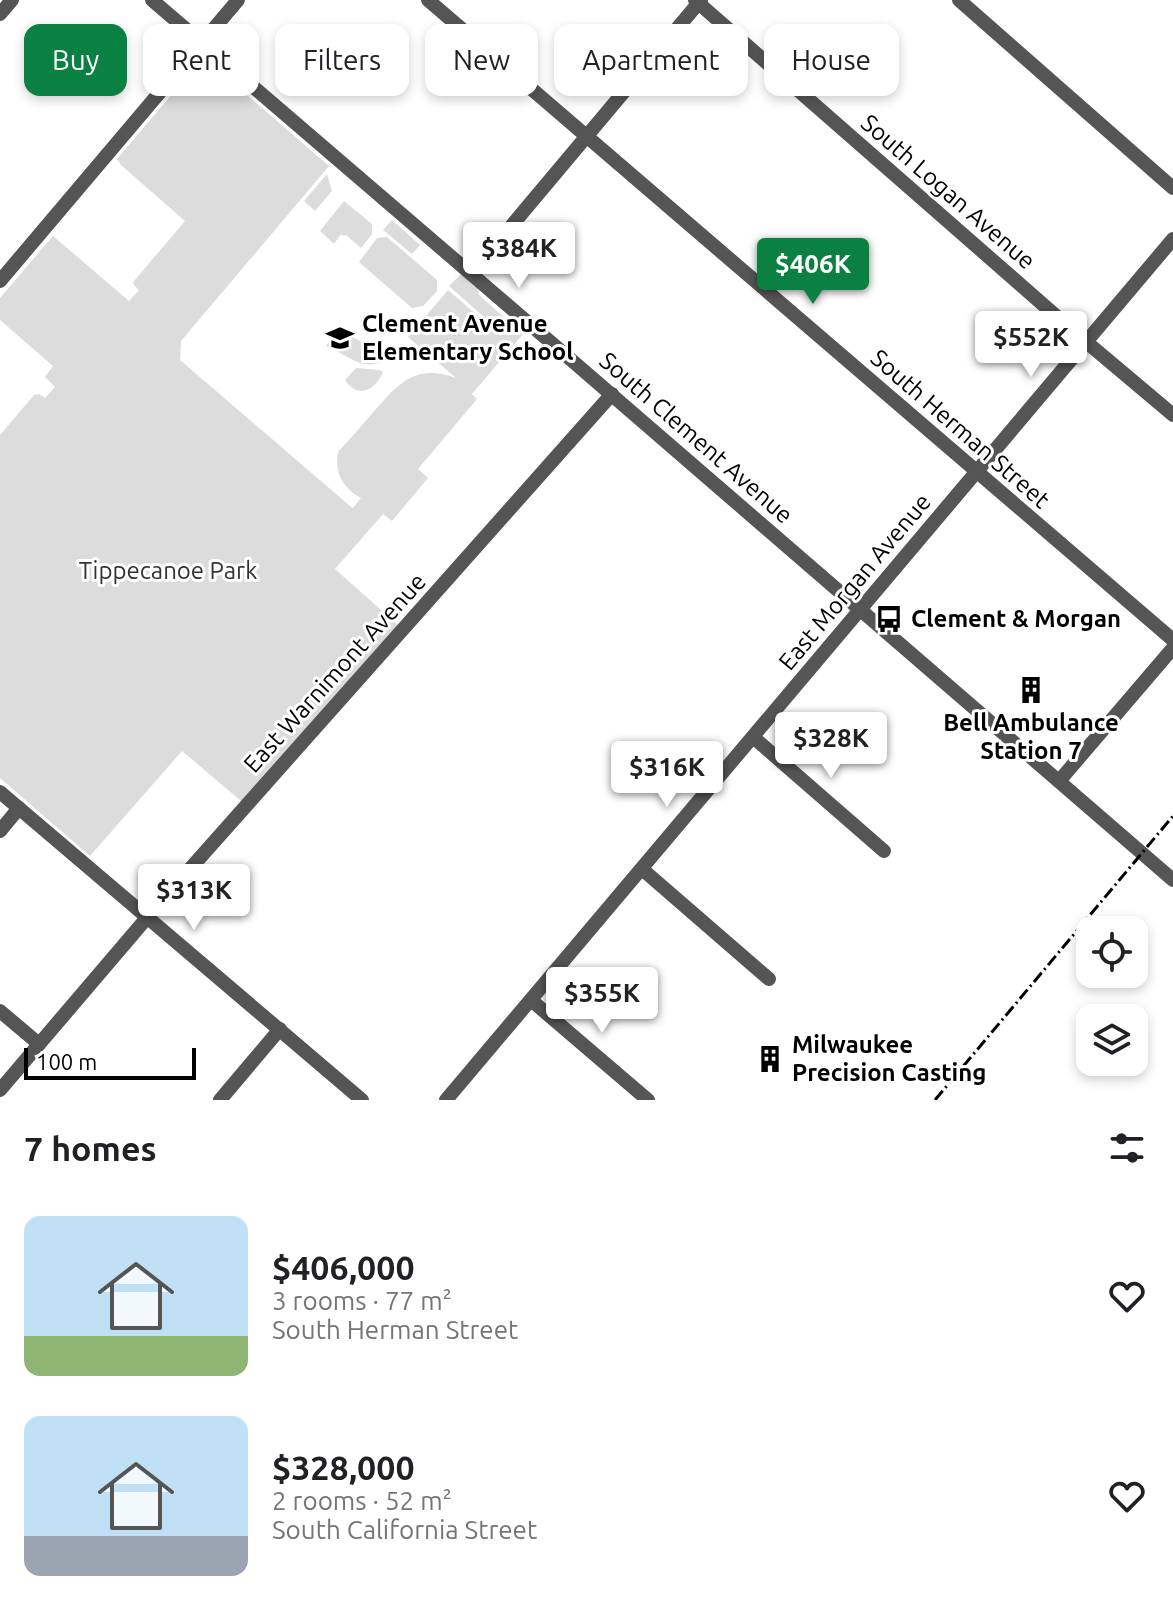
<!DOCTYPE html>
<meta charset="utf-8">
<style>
:root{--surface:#fff;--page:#f6f6f6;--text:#202124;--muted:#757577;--accent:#0b8043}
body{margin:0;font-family:Ubuntu,sans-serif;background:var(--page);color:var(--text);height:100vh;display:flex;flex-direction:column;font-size:30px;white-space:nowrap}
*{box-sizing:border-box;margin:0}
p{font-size:26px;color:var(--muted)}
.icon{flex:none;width:44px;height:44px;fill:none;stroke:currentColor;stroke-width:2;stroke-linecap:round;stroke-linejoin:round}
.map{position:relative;height:1100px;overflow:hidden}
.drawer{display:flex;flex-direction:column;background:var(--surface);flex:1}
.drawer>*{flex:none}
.hud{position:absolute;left:24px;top:24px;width:1126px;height:72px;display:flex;gap:16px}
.controls{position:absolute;left:1076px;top:916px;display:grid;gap:16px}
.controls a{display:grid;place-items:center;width:72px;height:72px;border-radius:16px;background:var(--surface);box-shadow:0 4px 12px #0003;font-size:40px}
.scale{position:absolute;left:24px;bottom:20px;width:172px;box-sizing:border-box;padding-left:8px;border:4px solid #000;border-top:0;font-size:22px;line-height:28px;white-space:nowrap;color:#000;-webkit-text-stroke:6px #fff;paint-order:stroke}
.price{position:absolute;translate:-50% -68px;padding:0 18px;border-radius:8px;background:#fff;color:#222;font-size:26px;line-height:52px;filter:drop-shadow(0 2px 4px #0008)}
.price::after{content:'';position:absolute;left:50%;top:48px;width:24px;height:18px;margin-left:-12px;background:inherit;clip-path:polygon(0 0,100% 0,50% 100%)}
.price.on{background:var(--accent);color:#fff}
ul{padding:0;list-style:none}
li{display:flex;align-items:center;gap:24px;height:200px;padding:0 24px}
li span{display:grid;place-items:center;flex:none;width:224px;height:160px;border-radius:16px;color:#555}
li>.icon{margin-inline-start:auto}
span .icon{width:96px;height:96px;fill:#fffc;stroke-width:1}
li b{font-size:34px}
h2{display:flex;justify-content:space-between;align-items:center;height:96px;padding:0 24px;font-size:34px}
.tag{padding:0 28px;border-radius:16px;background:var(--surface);box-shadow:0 4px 12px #0003;font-size:28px;line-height:72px}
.tag.on{background:var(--accent);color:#fff}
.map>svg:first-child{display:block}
.green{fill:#dcdcdc}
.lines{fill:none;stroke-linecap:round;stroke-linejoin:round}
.minor{stroke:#555;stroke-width:14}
.rail{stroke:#000;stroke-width:3;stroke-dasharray:12 4 2 4;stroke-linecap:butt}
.labels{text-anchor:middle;stroke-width:6;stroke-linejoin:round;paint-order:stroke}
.street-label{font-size:24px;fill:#000;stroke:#fff}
.poi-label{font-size:24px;font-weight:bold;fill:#000;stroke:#fff;text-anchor:start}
.park-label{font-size:24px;fill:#333;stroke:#fff}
</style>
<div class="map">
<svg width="1173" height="1100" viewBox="0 0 1173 1100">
<rect width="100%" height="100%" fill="#fff"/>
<g class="green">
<path d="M201 60 209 62 329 166 181 341 180 360 350 506 353 508 361 498C343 488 334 473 338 452 351 438 363 424 376 409 401 381 417 364 456 378L408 337 448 290 499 334 501 332 449 286 461 274 478 289 479 295 523 334 472 394 477 399 418 469 428 478 392 521 383 514 335 569 398 625 241 801 182 751 90 856 0 778V435L34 395 39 394 45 398 55 387 45 377 53 366 0 320V298L53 236 129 301 139 290 133 284 134 281 185 221 121 165 117 159Z"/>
<polygon points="327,174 332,191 315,211 304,201"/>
<polygon points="344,201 372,224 372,234 361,248 346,235 344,236 341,234 334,244 320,231"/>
<polygon points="392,220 420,245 412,254 383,230"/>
<polygon points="387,237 437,280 437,291 423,306 412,308 359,262 377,238"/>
<path d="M339 334C356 334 372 349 381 362 360 371 345 353 326 346L332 338Z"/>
<path d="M356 368 379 370 383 372C375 391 358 399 345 380Z"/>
</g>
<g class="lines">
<g class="minor">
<polyline points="152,0 554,345 1173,880"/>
<polyline points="428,0 1173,640"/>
<polyline points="695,0 1071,329 1173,415"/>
<polyline points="959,0 1173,188"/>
<polyline points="0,14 12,0"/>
<polyline points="471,274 701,0"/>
<polyline points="0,281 238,0"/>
<polyline points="753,737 884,851"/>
<polyline points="1060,780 1173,648"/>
<polyline points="0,792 362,1100"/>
<polyline points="0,831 19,808"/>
<polyline points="642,869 769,979"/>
<polyline points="531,1000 648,1100"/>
<polyline points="0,1011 39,1044"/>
<polyline points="0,1090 157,906 612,394"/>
<polyline points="220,1100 280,1029"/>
<polyline points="446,1100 1173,239"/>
</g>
<polyline class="rail" points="935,1100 1173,816"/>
</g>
<defs>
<g id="school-bare" transform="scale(2.16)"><path d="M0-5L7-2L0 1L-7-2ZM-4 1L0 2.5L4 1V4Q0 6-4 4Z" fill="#000" stroke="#fff" stroke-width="2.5" paint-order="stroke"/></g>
<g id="bus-bare" transform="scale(2.16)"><path d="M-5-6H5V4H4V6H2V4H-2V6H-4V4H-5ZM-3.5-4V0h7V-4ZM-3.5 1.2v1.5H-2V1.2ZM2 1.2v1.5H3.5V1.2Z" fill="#000" stroke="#fff" stroke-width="2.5" paint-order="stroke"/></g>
<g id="building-bare" transform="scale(2.16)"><path d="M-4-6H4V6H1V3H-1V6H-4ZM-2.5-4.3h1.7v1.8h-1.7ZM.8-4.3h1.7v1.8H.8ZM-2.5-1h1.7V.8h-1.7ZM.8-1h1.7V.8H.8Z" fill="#000" stroke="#fff" stroke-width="2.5" paint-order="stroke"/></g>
</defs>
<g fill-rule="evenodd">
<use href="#school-bare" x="340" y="338"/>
<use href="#bus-bare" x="889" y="619"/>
<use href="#building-bare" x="1031" y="690"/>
<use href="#building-bare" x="770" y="1059"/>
</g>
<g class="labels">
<g class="street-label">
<text transform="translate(948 192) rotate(41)" y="8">South Logan Avenue</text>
<text transform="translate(960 429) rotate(41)" y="8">South Herman Street</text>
<text transform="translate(696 438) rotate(41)" y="8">South Clement Avenue</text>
<text transform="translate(855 582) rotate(-50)" y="8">East Morgan Avenue</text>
<text transform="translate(335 673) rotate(-48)" y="8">East Warnimont Avenue</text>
</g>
<g class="poi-label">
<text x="362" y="332">Clement Avenue<tspan x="362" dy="28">Elementary School</tspan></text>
<text x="911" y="627">Clement &amp; Morgan</text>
<text x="1031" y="731" text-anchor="middle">Bell Ambulance<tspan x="1031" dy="28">Station 7</tspan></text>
<text x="792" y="1053">Milwaukee<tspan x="792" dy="28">Precision Casting</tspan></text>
</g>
<g class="park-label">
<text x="168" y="579">Tippecanoe Park</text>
</g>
</g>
</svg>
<div class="controls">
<a><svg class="icon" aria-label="locate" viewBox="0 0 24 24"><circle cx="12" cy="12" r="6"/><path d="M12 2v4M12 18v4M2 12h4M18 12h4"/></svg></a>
<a><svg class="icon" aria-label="layers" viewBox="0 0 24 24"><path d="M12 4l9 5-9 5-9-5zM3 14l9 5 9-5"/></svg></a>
</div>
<div class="scale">100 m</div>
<b class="price" style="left:519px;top:290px">$384K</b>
<b class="price on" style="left:813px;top:306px">$406K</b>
<b class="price" style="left:1031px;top:379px">$552K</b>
<b class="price" style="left:831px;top:780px">$328K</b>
<b class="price" style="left:667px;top:809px">$316K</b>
<b class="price" style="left:194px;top:932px">$313K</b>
<b class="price" style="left:602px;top:1035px">$355K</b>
<div class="hud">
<a class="tag on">Buy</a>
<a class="tag">Rent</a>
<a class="tag">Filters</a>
<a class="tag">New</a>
<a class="tag">Apartment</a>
<a class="tag">House</a>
</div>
</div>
<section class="drawer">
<h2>7 homes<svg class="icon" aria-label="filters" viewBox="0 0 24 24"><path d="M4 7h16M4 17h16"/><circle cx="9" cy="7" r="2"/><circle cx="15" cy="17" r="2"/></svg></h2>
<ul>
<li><span style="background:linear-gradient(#bfe0f5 75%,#8fb573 0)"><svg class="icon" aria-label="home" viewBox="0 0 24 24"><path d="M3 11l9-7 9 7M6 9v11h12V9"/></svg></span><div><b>$406,000</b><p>3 rooms · 77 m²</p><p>South Herman Street</p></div><svg class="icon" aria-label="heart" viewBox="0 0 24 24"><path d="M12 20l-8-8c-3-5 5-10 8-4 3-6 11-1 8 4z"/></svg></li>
<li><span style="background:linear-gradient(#bfe0f5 75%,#9aa5b1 0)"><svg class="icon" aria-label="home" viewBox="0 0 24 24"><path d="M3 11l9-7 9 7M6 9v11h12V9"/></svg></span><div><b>$328,000</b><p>2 rooms · 52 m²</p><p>South California Street</p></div><svg class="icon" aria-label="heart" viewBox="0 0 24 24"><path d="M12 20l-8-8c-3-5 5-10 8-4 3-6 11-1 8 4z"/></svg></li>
</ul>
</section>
